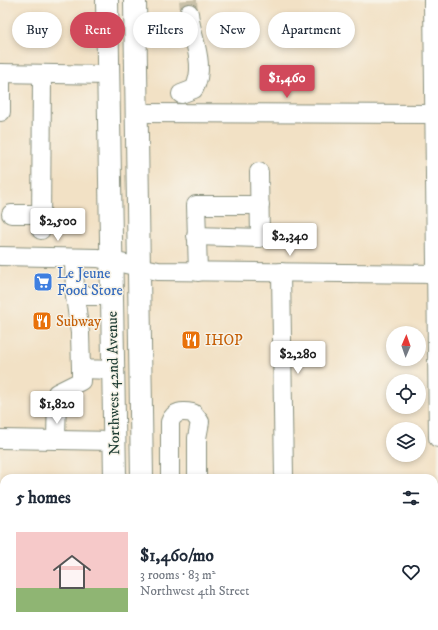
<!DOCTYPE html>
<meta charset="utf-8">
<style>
:root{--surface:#fff;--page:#f2f2f3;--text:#1f2937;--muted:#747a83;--line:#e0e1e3;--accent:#d1495b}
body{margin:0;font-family:"IM FELL DW Pica",serif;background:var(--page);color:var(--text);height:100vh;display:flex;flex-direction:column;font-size:15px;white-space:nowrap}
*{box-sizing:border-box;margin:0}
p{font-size:13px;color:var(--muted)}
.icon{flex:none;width:22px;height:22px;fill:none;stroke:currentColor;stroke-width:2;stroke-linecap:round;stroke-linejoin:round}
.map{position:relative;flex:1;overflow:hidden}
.sheet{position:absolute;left:0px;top:474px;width:438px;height:156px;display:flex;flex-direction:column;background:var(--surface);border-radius:12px 12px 0 0;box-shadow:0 2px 6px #0003}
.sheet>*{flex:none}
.banner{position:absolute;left:12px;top:12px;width:414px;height:36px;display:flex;gap:8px}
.needle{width:26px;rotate:2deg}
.buttons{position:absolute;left:386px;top:326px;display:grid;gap:8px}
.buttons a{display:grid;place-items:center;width:40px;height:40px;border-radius:50%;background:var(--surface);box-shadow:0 2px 6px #0003;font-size:20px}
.price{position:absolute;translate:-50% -34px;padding:0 9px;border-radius:4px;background:#fff;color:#222;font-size:13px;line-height:26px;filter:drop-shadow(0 1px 2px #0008)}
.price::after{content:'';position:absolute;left:50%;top:24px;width:12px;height:9px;margin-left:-6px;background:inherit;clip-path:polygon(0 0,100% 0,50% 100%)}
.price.active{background:var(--accent);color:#fff}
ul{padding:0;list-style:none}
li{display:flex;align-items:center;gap:12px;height:100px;padding:0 16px}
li+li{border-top:1px solid var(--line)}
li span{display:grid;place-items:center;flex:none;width:112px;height:80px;border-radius:0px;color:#555}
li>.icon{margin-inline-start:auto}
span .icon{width:48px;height:48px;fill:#fffc;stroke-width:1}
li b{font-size:17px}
h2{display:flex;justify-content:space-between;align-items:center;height:48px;padding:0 16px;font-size:17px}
.pill{padding:0 14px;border-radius:18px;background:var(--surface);box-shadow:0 2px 6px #0003;font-size:14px;line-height:36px}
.pill.active{background:var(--accent);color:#fff}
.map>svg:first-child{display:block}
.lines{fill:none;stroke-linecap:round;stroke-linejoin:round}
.minor-tunnel{stroke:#c8c0a8;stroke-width:18;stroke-dasharray:18 9;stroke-linecap:butt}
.minor-casing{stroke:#888f7c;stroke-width:20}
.major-casing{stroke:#888f7c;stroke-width:24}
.minor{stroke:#fff;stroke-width:18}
.major{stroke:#fff;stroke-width:22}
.labels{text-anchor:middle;stroke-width:3;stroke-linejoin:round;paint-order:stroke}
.shop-label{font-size:15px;fill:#366cbe;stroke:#f7f3e8;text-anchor:start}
.food-label{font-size:15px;fill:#c56008;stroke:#f7f3e8;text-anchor:start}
.street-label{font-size:15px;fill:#1f3d34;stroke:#f7f3e8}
</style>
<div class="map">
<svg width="438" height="630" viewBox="0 0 438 630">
<rect width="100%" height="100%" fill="#f7f3e8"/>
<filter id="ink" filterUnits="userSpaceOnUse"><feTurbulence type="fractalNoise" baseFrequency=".025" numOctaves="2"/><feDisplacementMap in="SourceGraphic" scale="8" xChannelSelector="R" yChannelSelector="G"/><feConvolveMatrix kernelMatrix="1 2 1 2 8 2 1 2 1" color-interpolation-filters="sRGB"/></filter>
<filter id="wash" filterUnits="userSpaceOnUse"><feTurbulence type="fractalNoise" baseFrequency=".012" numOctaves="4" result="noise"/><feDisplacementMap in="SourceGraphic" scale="16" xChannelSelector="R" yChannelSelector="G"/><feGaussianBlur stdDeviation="0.9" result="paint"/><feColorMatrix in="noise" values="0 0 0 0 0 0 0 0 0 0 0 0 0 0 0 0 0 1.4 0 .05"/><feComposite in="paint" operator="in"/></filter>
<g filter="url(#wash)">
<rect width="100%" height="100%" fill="#f2e1c5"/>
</g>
<g filter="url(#ink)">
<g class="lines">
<polyline class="minor-tunnel" points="188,0 189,13"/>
<g class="minor-casing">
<g id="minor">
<polyline points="433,0 438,438"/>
<polyline points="0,73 108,75"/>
<path d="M181 94 194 89C207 65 191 37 189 13"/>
<polyline points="1,112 1,73"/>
<polyline points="137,113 438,114"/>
<polyline points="11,214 41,214"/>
<polyline points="41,230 42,74"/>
<polyline points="196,236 260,238 259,172"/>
<polyline points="0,256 98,258 158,271 438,274"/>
<polyline points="74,258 75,296 112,296"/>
<polyline points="198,272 196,205 260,205"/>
<polyline points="281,272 284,478"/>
<polyline points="75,296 80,333 81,369 113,370"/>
<polyline points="0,439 114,441"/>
<polyline points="56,440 57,393 81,381 81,369"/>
<path d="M170 478V422C174 411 182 411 193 413L200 422 197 438V478"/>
<polyline points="0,622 4,622"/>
<polyline points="434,622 438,622"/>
<polyline points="54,626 54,630"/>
<polyline points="286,626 286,630"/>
</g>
</g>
<g class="major-casing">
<g id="major">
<polyline points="107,0 115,478"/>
<polyline points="135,0 142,478"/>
<polyline points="119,626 126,630"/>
<polyline points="144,626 144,630"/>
</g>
</g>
<use href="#minor" class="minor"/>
<use href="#major" class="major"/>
</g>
</g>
<defs>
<g id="supermarket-square" transform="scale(1)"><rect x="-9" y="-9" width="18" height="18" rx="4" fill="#3f7fe0" stroke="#f7f3e8"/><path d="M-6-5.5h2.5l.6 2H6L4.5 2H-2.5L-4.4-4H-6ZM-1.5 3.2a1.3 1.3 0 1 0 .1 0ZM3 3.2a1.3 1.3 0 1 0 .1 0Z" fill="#fff"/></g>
<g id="restaurant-square" transform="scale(1)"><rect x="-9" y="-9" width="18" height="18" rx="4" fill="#e8710a" stroke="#f7f3e8"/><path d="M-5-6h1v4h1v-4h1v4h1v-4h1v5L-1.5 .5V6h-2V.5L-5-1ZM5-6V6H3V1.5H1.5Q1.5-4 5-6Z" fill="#fff"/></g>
</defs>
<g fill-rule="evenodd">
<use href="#supermarket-square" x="43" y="282"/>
<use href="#restaurant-square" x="42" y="321"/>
<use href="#restaurant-square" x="191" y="340"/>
</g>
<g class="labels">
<g class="shop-label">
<text x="57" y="278">Le Jeune<tspan x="57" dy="17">Food Store</tspan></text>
</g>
<g class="food-label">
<text x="56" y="326">Subway</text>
<text x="205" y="345">IHOP</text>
</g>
<g class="street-label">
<text transform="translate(113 383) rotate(-91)" y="5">Northwest 42nd Avenue</text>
</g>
</g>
</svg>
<div class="buttons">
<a><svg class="needle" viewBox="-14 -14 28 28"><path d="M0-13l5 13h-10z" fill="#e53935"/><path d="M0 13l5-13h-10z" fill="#747a83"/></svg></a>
<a><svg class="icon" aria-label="locate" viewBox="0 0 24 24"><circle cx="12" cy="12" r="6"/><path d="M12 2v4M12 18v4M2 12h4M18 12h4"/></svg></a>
<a><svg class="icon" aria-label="layers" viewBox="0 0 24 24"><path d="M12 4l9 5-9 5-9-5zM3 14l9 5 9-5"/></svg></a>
</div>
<b class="price active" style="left:287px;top:99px">$1,460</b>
<b class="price" style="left:58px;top:242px">$2,500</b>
<b class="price" style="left:290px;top:257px">$2,340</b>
<b class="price" style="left:298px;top:375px">$2,280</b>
<b class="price" style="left:57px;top:425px">$1,820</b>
<div class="banner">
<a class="pill">Buy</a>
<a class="pill active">Rent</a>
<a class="pill">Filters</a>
<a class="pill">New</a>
<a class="pill">Apartment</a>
</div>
<section class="sheet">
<h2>5 homes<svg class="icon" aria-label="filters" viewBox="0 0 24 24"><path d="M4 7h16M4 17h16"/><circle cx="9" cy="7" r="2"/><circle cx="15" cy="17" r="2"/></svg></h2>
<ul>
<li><span style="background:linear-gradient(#f6c9c9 70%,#8fb573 0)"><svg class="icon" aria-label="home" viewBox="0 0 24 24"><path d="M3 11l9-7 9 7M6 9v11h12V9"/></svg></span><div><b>$1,460/mo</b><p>3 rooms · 83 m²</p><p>Northwest 4th Street</p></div><svg class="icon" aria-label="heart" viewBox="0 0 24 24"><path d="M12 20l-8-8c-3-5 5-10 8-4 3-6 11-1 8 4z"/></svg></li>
</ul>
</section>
</div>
